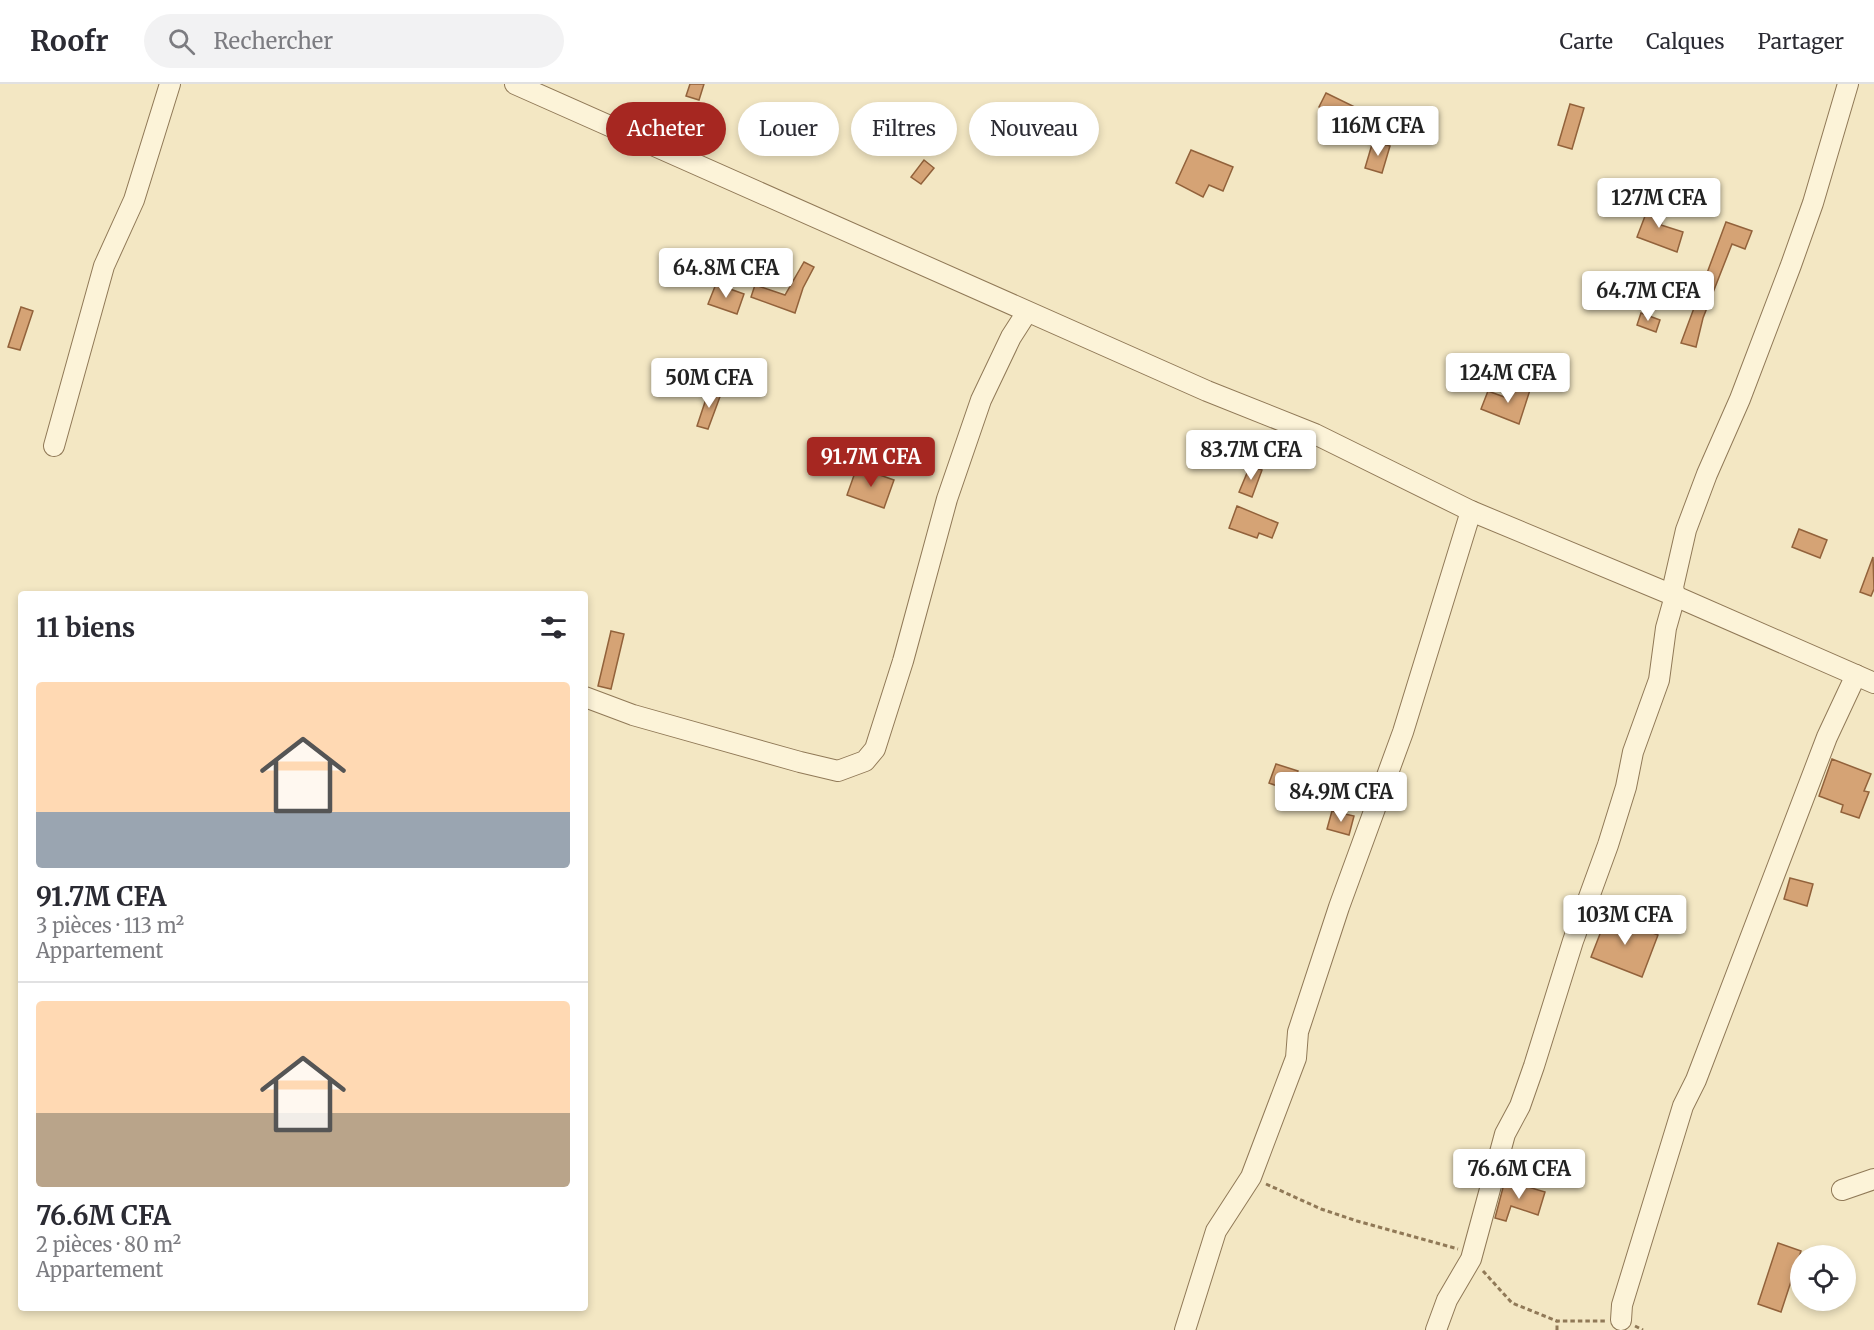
<!DOCTYPE html>
<html lang="fr">
<meta charset="utf-8">
<style>
:root{--surface:#fff;--page:#f2f2f3;--text:#2b2b33;--muted:#7c7c81;--line:#e1e1e2;--accent:#a62721}
body{margin:0;font-family:Merriweather,serif;background:var(--page);color:var(--text);height:100vh;display:flex;flex-direction:column;font-size:22px;white-space:nowrap}
*{box-sizing:border-box;margin:0}
p{font-size:20px;color:var(--muted)}
.icon{flex:none;width:33px;height:33px;fill:none;stroke:currentColor;stroke-width:2;stroke-linecap:round;stroke-linejoin:round}
.map{position:relative;flex:1;overflow:hidden}
.drawer{position:absolute;left:18px;top:507px;width:570px;height:720px;display:flex;flex-direction:column;background:var(--surface);border-radius:6px;box-shadow:0 3px 9px #0003}
.drawer>*{flex:none}
.guide{position:absolute;left:606px;top:18px;width:570px;height:54px;display:flex;gap:12px}
.buttons{position:absolute;left:1790px;top:1161px;display:grid;gap:12px}
.buttons a{display:grid;place-items:center;width:66px;height:66px;border-radius:50%;background:var(--surface);box-shadow:0 3px 9px #0003;font-size:30px}
.price{position:absolute;translate:-50% -51px;padding:0 14px;border-radius:6px;background:#fff;color:#222;font-size:20px;line-height:39px;filter:drop-shadow(0 2px 3px #0008)}
.price::after{content:'';position:absolute;left:50%;top:36px;width:18px;height:14px;margin-left:-9px;background:inherit;clip-path:polygon(0 0,100% 0,50% 100%)}
.price.on{background:var(--accent);color:#fff}
ul{padding:0;list-style:none}
li{display:grid;align-content:center;gap:12px;height:318px;padding:0 18px}
li+li{border-top:2px solid var(--line)}
li span{display:grid;place-items:center;height:186px;border-radius:6px;color:#555}
li>.icon{margin-inline-start:auto}
span .icon{width:108px;height:108px;fill:#fffc;stroke-width:1}
li b{font-size:26px}
h2{display:flex;justify-content:space-between;align-items:center;height:72px;padding:0 18px;font-size:26px}
.tag{padding:0 21px;border-radius:27px;background:var(--surface);box-shadow:0 3px 9px #0003;font-size:21px;line-height:54px}
.tag.on{background:var(--accent);color:#fff}
header{display:flex;align-items:center;gap:36px;box-sizing:border-box;height:84px;padding:0 30px;background:var(--surface);border-bottom:2px solid var(--line)}
header strong{font-size:28px}
nav{display:flex;gap:33px;margin-inline-start:auto;font-size:21px}
.search{width:420px;height:54px;background:var(--page);display:flex;align-items:center;gap:15px;box-sizing:border-box;padding:0 21px;border-radius:33px;color:var(--muted);font-size:22px}
.map>svg:first-child{display:block}
.building{fill:#d5a375;stroke:#92623b;stroke-width:1.5}
.lines{fill:none;stroke-linecap:round;stroke-linejoin:round}
.minor-casing{stroke:#907957;stroke-width:22}
.path{stroke:#907957;stroke-width:3;stroke-dasharray:4.5 3;stroke-linecap:butt}
.minor{stroke:#fcf3d8;stroke-width:20}
</style>
<header>
<strong>Roofr</strong>
<div class="search"><svg class="icon" aria-label="search" viewBox="0 0 24 24"><circle cx="10" cy="10" r="6"/><path d="M15 15l6 6"/></svg>Rechercher</div>
<nav><a>Carte</a><a>Calques</a><a>Partager</a></nav>
</header>
<div class="map">
<svg width="1874" height="1246" viewBox="0 0 1874 1246">
<rect width="100%" height="100%" fill="#f3e7c3"/>
<g class="building">
<polygon points="690,0 704,0 699,16 686,12"/>
<polygon points="1326,9 1359,25 1352,39 1319,23"/>
<polygon points="1570,20 1584,24 1572,65 1558,61"/>
<polygon points="907,40 924,50 917,62 900,52"/>
<polygon points="1373,57 1390,62 1382,89 1365,84"/>
<polygon points="1191,66 1233,83 1223,107 1209,101 1203,113 1176,99"/>
<polygon points="924,76 934,84 921,100 911,93"/>
<polygon points="1650,119 1667,125 1661,141 1683,148 1677,168 1637,153"/>
<polygon points="1726,138 1752,147 1745,165 1732,160 1703,234 1696,263 1681,259"/>
<polygon points="804,178 814,183 803,204 795,229 751,213 755,201 785,211"/>
<polygon points="716,200 744,210 737,230 708,220"/>
<polygon points="21,223 33,227 20,266 8,263"/>
<polygon points="1641,229 1660,236 1656,248 1637,241"/>
<polygon points="1513,299 1530,306 1519,340 1481,325 1488,307 1507,314"/>
<polygon points="709,306 721,310 708,345 697,342"/>
<polygon points="1250,382 1262,386 1252,413 1239,408"/>
<polygon points="857,383 894,396 884,424 847,411"/>
<polygon points="1237,422 1278,439 1272,454 1259,449 1257,454 1229,444"/>
<polygon points="1799,445 1827,456 1820,474 1792,463"/>
<polygon points="1873,473 1874,505 1871,512 1860,508"/>
<polygon points="611,547 624,550 611,605 598,602"/>
<polygon points="1832,675 1871,690 1864,707 1869,708 1859,734 1841,728 1843,721 1819,712"/>
<polygon points="1276,680 1298,687 1291,707 1269,699"/>
<polygon points="1332,727 1354,732 1349,751 1327,745"/>
<polygon points="1790,794 1813,800 1807,822 1784,815"/>
<polygon points="1607,832 1658,851 1642,893 1591,873"/>
<polygon points="1505,1096 1545,1108 1538,1131 1511,1122 1506,1137 1495,1134"/>
<polygon points="1778,1159 1801,1167 1781,1228 1758,1220"/>
</g>
<g class="lines">
<g class="minor-casing">
<g id="minor">
<polyline points="515,0 1207,307 1315,350 1471,427 1675,512 1874,599"/>
<polyline points="54,362 104,182 134,116 170,0"/>
<polyline points="585,613 633,631 800,678 838,687 865,677 875,665 903,577 947,415 981,316 1011,253 1027,228"/>
<polyline points="1842,1106 1874,1095"/>
<polyline points="1621,1236 1622,1221 1683,1022 1696,996 1827,653 1856,591"/>
<polyline points="1185,1246 1216,1147 1251,1093 1296,974 1298,948 1339,823 1403,648 1471,427"/>
<polyline points="1436,1246 1447,1216 1471,1175 1505,1050 1520,1022 1534,982 1573,857 1608,761 1626,703 1633,668 1659,596 1666,544 1675,512 1673,503 1686,446 1707,390 1740,315 1791,181 1813,119 1848,0"/>
</g>
</g>
<g class="path">
<polyline points="1266,1100 1321,1125 1357,1137 1458,1165"/>
<polyline points="1483,1187 1512,1219 1557,1237 1606,1237"/>
<polyline points="1635,1242 1643,1246"/>
<polyline points="1557,1246 1557,1237"/>
</g>
<use href="#minor" class="minor"/>
</g>
</svg>
<div class="buttons">
<a><svg class="icon" aria-label="locate" viewBox="0 0 24 24"><circle cx="12" cy="12" r="6"/><path d="M12 2v4M12 18v4M2 12h4M18 12h4"/></svg></a>
</div>
<b class="price" style="left:1378px;top:73px">116M CFA</b>
<b class="price" style="left:1659px;top:145px">127M CFA</b>
<b class="price" style="left:726px;top:215px">64.8M CFA</b>
<b class="price" style="left:1648px;top:238px">64.7M CFA</b>
<b class="price" style="left:1508px;top:320px">124M CFA</b>
<b class="price" style="left:709px;top:325px">50M CFA</b>
<b class="price" style="left:1251px;top:397px">83.7M CFA</b>
<b class="price on" style="left:871px;top:404px">91.7M CFA</b>
<b class="price" style="left:1341px;top:739px">84.9M CFA</b>
<b class="price" style="left:1625px;top:862px">103M CFA</b>
<b class="price" style="left:1519px;top:1116px">76.6M CFA</b>
<div class="guide">
<a class="tag on">Acheter</a>
<a class="tag">Louer</a>
<a class="tag">Filtres</a>
<a class="tag">Nouveau</a>
</div>
<section class="drawer">
<h2>11 biens<svg class="icon" aria-label="filters" viewBox="0 0 24 24"><path d="M4 7h16M4 17h16"/><circle cx="9" cy="7" r="2"/><circle cx="15" cy="17" r="2"/></svg></h2>
<ul>
<li><span style="background:linear-gradient(#ffd9b3 70%,#9aa5b1 0)"><svg class="icon" aria-label="home" viewBox="0 0 24 24"><path d="M3 11l9-7 9 7M6 9v11h12V9"/></svg></span><div><b>91.7M CFA</b><p>3 pièces · 113 m²</p><p>Appartement</p></div></li>
<li><span style="background:linear-gradient(#ffd9b3 60%,#b9a48a 0)"><svg class="icon" aria-label="home" viewBox="0 0 24 24"><path d="M3 11l9-7 9 7M6 9v11h12V9"/></svg></span><div><b>76.6M CFA</b><p>2 pièces · 80 m²</p><p>Appartement</p></div></li>
</ul>
</section>
</div>
